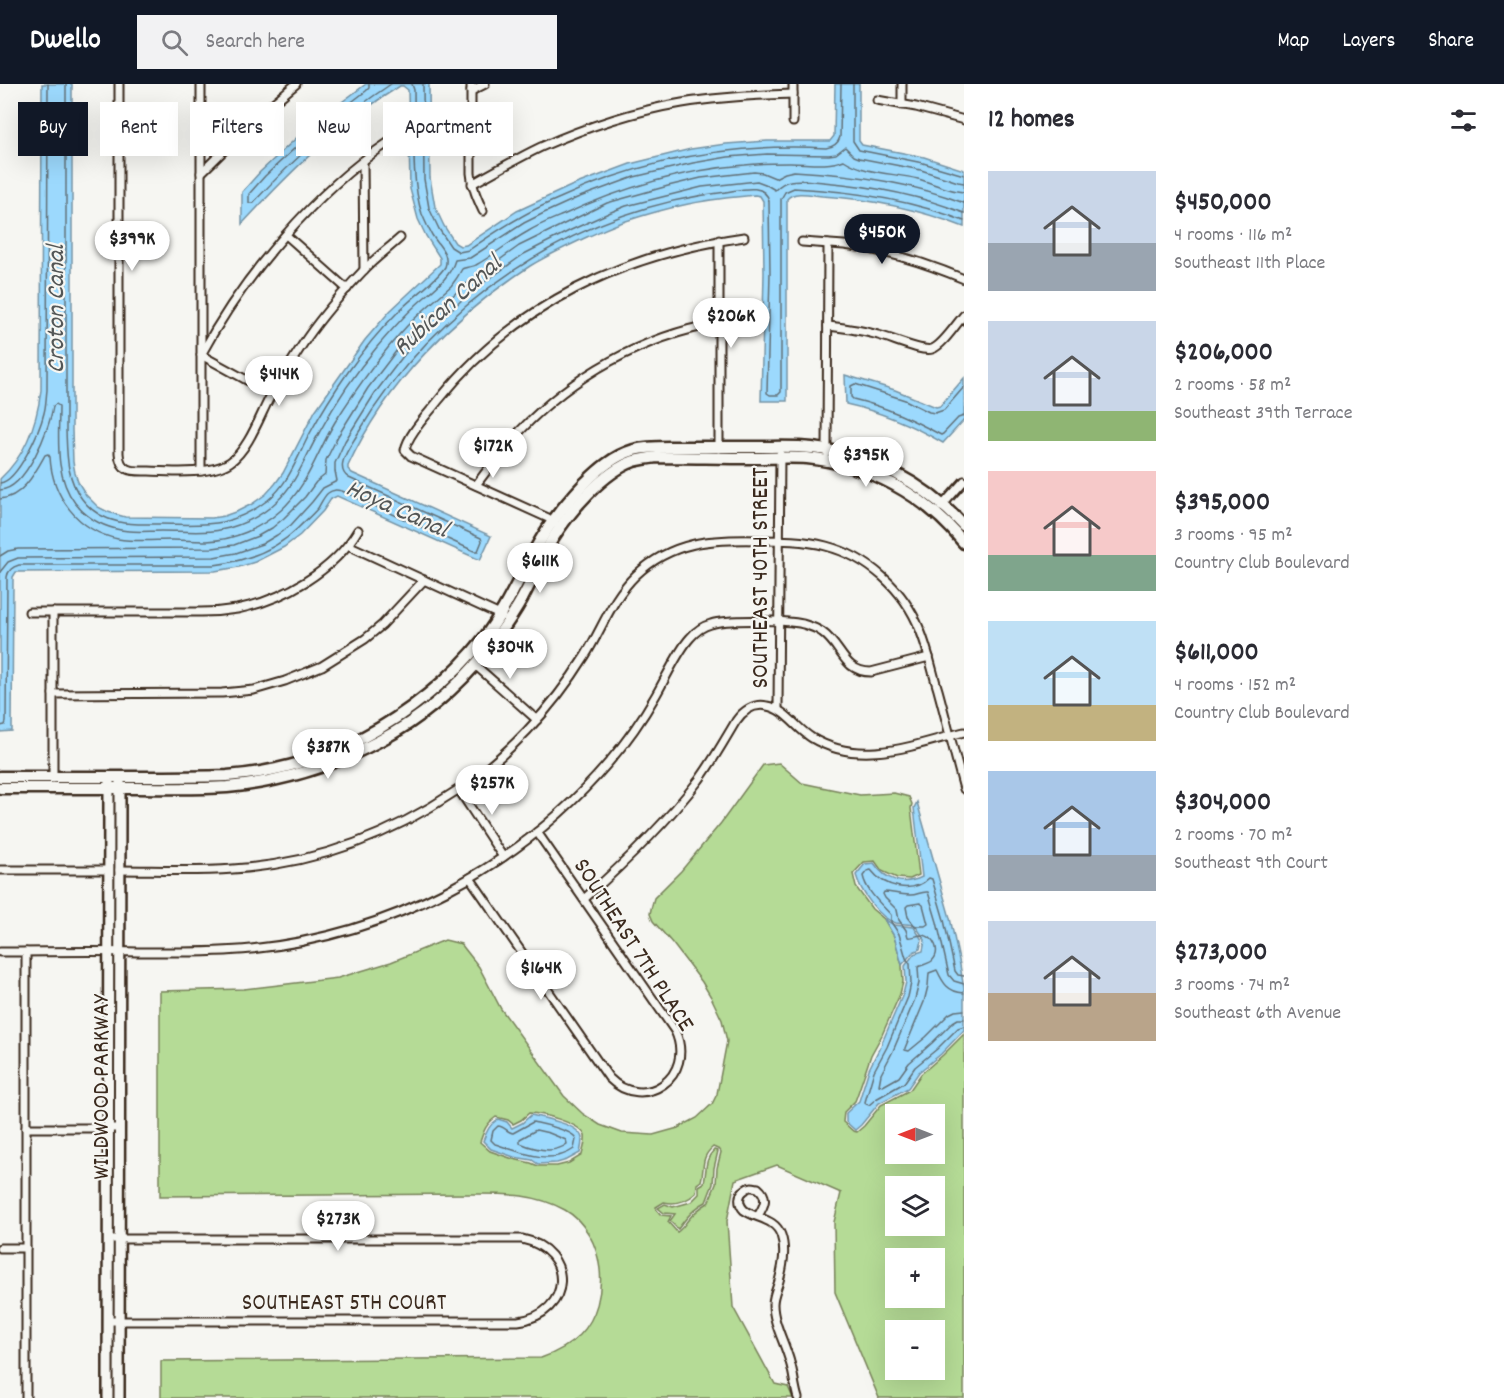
<!DOCTYPE html>
<meta charset="utf-8">
<style>
:root{--surface:#fff;--page:#f2f2f3;--text:#2b2b33;--muted:#7c7c81;--accent:#111827}
body{margin:0;font-family:Dekko,sans-serif;background:var(--page);color:var(--text);height:100vh;display:flex;flex-direction:column;font-size:22px;white-space:nowrap}
*{box-sizing:border-box;margin:0}
p{font-size:20px;color:var(--muted)}
.icon{flex:none;width:33px;height:33px;fill:none;stroke:currentColor;stroke-width:2;stroke-linecap:round;stroke-linejoin:round}
.map{position:relative;flex:1;overflow:hidden}
.panel{display:flex;flex-direction:column;background:var(--surface);width:540px}
.panel>*{flex:none}
.banner{position:absolute;left:18px;top:18px;width:570px;height:54px;display:flex;gap:12px}
.needle{width:39px;rotate:270deg}
.controls{position:absolute;left:885px;top:1020px;display:grid;gap:12px}
.controls a{display:grid;place-items:center;width:60px;height:60px;border-radius:0px;background:var(--surface);box-shadow:0 6px 24px #0002;font-size:30px}
.price{position:absolute;translate:-50% -51px;padding:0 14px;border-radius:21px;background:#fff;color:#222;font-size:20px;line-height:39px;filter:drop-shadow(0 2px 3px #0008)}
.price::after{content:'';position:absolute;left:50%;top:36px;width:18px;height:14px;margin-left:-9px;background:inherit;clip-path:polygon(0 0,100% 0,50% 100%)}
.price.on{background:var(--accent);color:#fff}
ul{padding:0;list-style:none}
li{display:flex;align-items:center;gap:18px;height:150px;padding:0 24px}
li span{display:grid;place-items:center;flex:none;width:168px;height:120px;border-radius:0px;color:#555}
li>.icon{margin-inline-start:auto}
span .icon{width:72px;height:72px;fill:#fffc;stroke-width:1}
li b{font-size:26px}
h2{display:flex;justify-content:space-between;align-items:center;height:72px;padding:0 24px;font-size:26px}
.pill{padding:0 21px;border-radius:0px;background:var(--surface);box-shadow:0 6px 24px #0002;font-size:21px;line-height:54px}
.pill.on{background:var(--accent);color:#fff}
header{display:flex;align-items:center;gap:36px;box-sizing:border-box;height:84px;padding:0 30px;background:var(--accent);color:#fff}
header strong{font-size:28px}
nav{display:flex;gap:33px;margin-inline-start:auto;font-size:21px}
.search{width:420px;height:54px;background:var(--page);display:flex;align-items:center;gap:15px;box-sizing:border-box;padding:0 21px;border-radius:0px;color:var(--muted);font-size:22px}
main{display:flex;flex:1;min-height:0}
.map>svg:first-child{display:block}
.green{fill:#b5db96;stroke:#78825a;stroke-width:1.5;fill-rule:evenodd}
.water{fill:#9cd9fd;stroke:#7593a4;stroke-width:1.5}
.lines{fill:none;stroke-linecap:round;stroke-linejoin:round}
.shore{stroke:#627077;stroke-width:1.5}
.minor-casing{stroke:#3b2a1e;stroke-width:11}
.tertiary-casing{stroke:#3b2a1e;stroke-width:14}
.secondary-casing{stroke:#3b2a1e;stroke-width:15}
.minor{stroke:#f6f6f2;stroke-width:7}
.tertiary{stroke:#f6f6f2;stroke-width:9}
.secondary{stroke:#f6f6f2;stroke-width:10}
.labels{text-anchor:middle;stroke-width:4.5;stroke-linejoin:round;paint-order:stroke}
.street-label{font-size:24px;fill:#3b2a1e;stroke:#f6f6f2}
.water-label{font-size:26px;font-style:italic;fill:#535656;stroke:#f6f6f2}
</style>
<header>
<strong>Dwello</strong>
<div class="search"><svg class="icon" aria-label="search" viewBox="0 0 24 24"><circle cx="10" cy="10" r="6"/><path d="M15 15l6 6"/></svg>Search here</div>
<nav><a>Map</a><a>Layers</a><a>Share</a></nav>
</header>
<main>
<div class="map">
<svg width="964" height="1314" viewBox="0 0 964 1314">
<rect width="100%" height="100%" fill="#f6f6f2"/>
<filter id="ink" filterUnits="userSpaceOnUse"><feTurbulence type="fractalNoise" baseFrequency=".0167" numOctaves="2"/><feDisplacementMap in="SourceGraphic" scale="12" xChannelSelector="R" yChannelSelector="G"/><feConvolveMatrix kernelMatrix="1 2 1 2 8 2 1 2 1" color-interpolation-filters="sRGB"/></filter>
<g filter="url(#ink)">
<g class="green">
<path d="M779 679 802 699 860 711 894 709 909 713 912 720 911 724 919 791 910 795 897 794 882 787 875 777 864 778 853 790 856 803 872 825 884 835 894 852 902 881 903 898 900 910 882 951 871 971 857 1012 855 1017 844 1028 843 1038 853 1047 857 1048 864 1042 881 1021 910 1006 921 990 943 971 964 950V1314H879L835 1208 834 1138 841 1109 777 1081 735 1096 727 1137 733 1223 775 1300 788 1303 793 1314H161V1277L541 1274C555 1269 569 1262 580 1251 613 1217 605 1149 565 1126 535 1109 504 1110 471 1110L160 1112V907L244 905 338 894 391 878 445 856 461 860 479 883 501 925 564 1012 583 1030 600 1041 622 1049 653 1051 678 1044 697 1034 712 1020 717 1010 727 957 722 936 711 913 702 898 673 860 653 837 650 830 651 825 654 814 681 787 721 739 763 681ZM529 1029C541 1029 581 1039 585 1052 586 1057 583 1066 582 1071L569 1079 557 1082H538L531 1079 513 1075 490 1067 481 1059 480 1058C484 1046 486 1040 496 1033L508 1036 513 1040 521 1036ZM896 1030H934V1070H896ZM713 1063 720 1066 721 1068 717 1084 716 1100 708 1119C701 1123 693 1130 688 1136 684 1141 682 1145 677 1148L668 1138 671 1132 661 1131 656 1125V1123L664 1118C676 1121 687 1117 696 1109L697 1100 701 1097C705 1083 700 1074 713 1063ZM896 1102H934V1142H896ZM896 1174H934V1214H896ZM896 1246H934V1286H896Z"/>
<path d="M714 1066 718 1067 714 1084 713 1100 706 1118C694 1124 686 1134 678 1145L670 1137 675 1130 664 1129 658 1124 665 1120 673 1123 691 1118 699 1110V1102L704 1099C707 1086 704 1076 714 1066Z"/>
</g>
<g class="water">
<path d="M42 0H72V346L73 378 75 389 78 398 86 411 98 423 108 428 125 433 212 434 224 432 238 427 252 420 266 410 275 400 283 389 315 327 365 256 390 227 440 180V174L426 152 418 135 410 105 408 6 403 2H400C339 39 290 88 242 140V108L260 88 307 44 366 0H429L430 94 435 123 444 142 455 159 460 162 466 161 517 127 571 102 630 80 691 65 726 60 767 57H830L834 52 835 0H859V57L862 61 924 73 964 86V143C918 125 871 115 822 112 812 111 794 106 787 115V317H761L764 189 763 117 760 112 755 111C738 113 721 114 705 117 679 121 654 128 629 136 615 140 601 147 587 153 568 162 548 171 530 182 454 232 386 299 348 382V385L352 389 491 452 480 476 337 412 331 415 323 427 300 451 284 463 255 478 239 483 215 487 16 488 13 493V496L12 647 0 648V395C26 371 37 339 41 306Z"/>
<path d="M845 291 895 306 936 323 940 322 964 294V336L943 359C912 341 882 328 846 320Z"/>
<path d="M917 718 950 834 960 881 964 905V946L941 970 919 988 908 1004 879 1019 861 1041 855 1046 846 1038V1029L859 1017 869 985 881 961 903 910 906 898 905 882 914 870 923 867 925 856 915 841C909 840 902 840 896 839 879 835 860 806 856 791L865 780 874 779C886 797 903 802 922 793L914 724Z"/>
<polygon points="884,835 894,841 914,843 922,856 920,865 913,868 902,881 894,852"/>
<path d="M531 1031C543 1034 581 1040 582 1055 582 1059 581 1065 580 1069L567 1076 557 1079 538 1080 532 1076 514 1073 491 1065 483 1057C487 1047 489 1041 498 1035L507 1038 512 1044 522 1039Z"/>
</g>
<g class="lines">
<g class="shore">
<path d="M66 0V346C67 370 66 394 82 415 91 427 105 435 119 438 132 441 147 440 160 440 181 440 203 442 223 438 240 434 255 426 268 416 289 399 297 374 309 351 331 310 363 263 396 230 410 215 434 199 445 183 450 170 438 161 432 151 428 144 425 137 422 130 410 93 415 45 414 6L412 0"/>
<path d="M369 0V4L366 7 311 49 265 92 249 110V119H253C295 73 340 34 391 0"/>
<path d="M423 0 424 95 429 124 439 145 451 163 459 168 469 166C485 155 501 144 519 134 532 126 546 120 560 114 644 75 734 59 826 64 833 63 838 60 840 53L841 0"/>
<polyline points="853,0 853,57 859,66 923,79 964,91"/>
<path d="M964 303 944 326 935 329 929 328 905 316 855 300 851 302V313L853 315C887 323 911 335 941 351L943 350 958 334 964 332"/>
<path d="M0 399C18 397 40 346 44 329 46 322 46 314 47 306L48 0"/>
<path d="M0 406C26 405 50 344 53 322L56 320 59 322C59 355 54 391 75 419 85 432 100 441 116 445 130 449 147 447 161 447 183 447 207 450 229 444 246 439 264 430 276 418 297 399 305 373 319 349 335 319 355 289 377 263 389 249 401 235 414 223 429 208 449 197 455 176L470 174 524 139 544 129 577 114 634 93 693 79 728 73 767 70 829 71 836 70 845 63 854 72 859 74 921 86 958 98 964 99"/>
<path d="M0 415C22 414 35 389 45 371L48 370 50 373C52 412 78 447 118 455 135 458 155 456 172 456 184 456 196 457 207 457 234 456 261 444 280 427 307 404 317 368 335 338 356 305 380 271 407 242 421 228 436 215 451 202 455 197 461 187 462 185 465 183 473 183 476 181 494 171 509 158 527 148 538 141 551 136 563 131 621 104 682 86 745 81 760 79 775 79 790 79 808 79 827 83 844 76 865 90 894 89 918 95 933 99 948 107 964 108"/>
<path d="M0 472 8 467 18 465 213 464 234 461 258 452 272 444 284 434 305 413 316 398 325 391 326 376 338 352 368 304 397 266 422 239 466 200 519 162 607 119 668 102 701 94 754 88 763 89 775 94 785 89 794 87C852 90 910 98 964 119"/>
<path d="M0 488 8 478 18 474 214 473 236 469 262 460 277 451 291 441 312 418 323 404 337 397 335 387V379L345 357 375 309 404 271 428 246 472 207 524 170 571 146 611 128 626 122 702 103 757 97 765 100 775 106C779 102 784 98 790 97 800 95 813 97 823 98 871 102 919 111 964 129"/>
<path d="M0 642 5 641 6 638 7 493C8 486 12 483 19 481H214C245 477 276 466 298 444 305 437 312 431 318 424 321 419 324 412 328 409 333 405 337 406 342 407L474 467H478L482 457 481 454 349 394C333 384 350 363 357 351 435 219 574 125 726 108 740 106 765 98 769 117L770 189 767 309 770 311H778L781 308V115L785 108 794 104C852 107 909 115 964 137"/>
<polygon points="920,819 923,821 928,840 925,842 915,842 908,833 906,823 908,821"/>
<path d="M964 892 958 891 955 887 944 836 932 795 929 794C912 811 884 803 871 786L867 787 863 792C866 807 881 820 891 831V838L899 850 906 874 910 880 911 899 908 913 887 963 874 987 865 1018 866 1020 869 1021 876 1015 904 999 915 983 937 965 958 944 964 942"/>
<path d="M964 900 954 897 949 891 937 838 928 808C921 807 916 812 909 811 900 811 891 808 884 808L883 810 885 814 897 826 899 836 906 846 908 853C913 854 917 851 922 851 935 852 941 868 932 877 928 880 922 881 918 883L919 899 915 915 893 967 881 990 879 1001 883 1002 899 993 909 979 932 959 953 938 958 935H964"/>
<path d="M964 909C948 908 943 899 937 886L929 889 928 902 924 918 905 964V966L909 967 926 953 949 930 955 927 964 926"/>
<path d="M533 1038C541 1040 574 1046 576 1055 576 1056 574 1064 574 1065 550 1082 520 1068 495 1060L491 1056 493 1047 498 1042C505 1042 507 1049 513 1049Z"/>
<path d="M536 1046 549 1049 566 1056 567 1060C553 1071 534 1065 520 1059V1055Z"/>
</g>
<g class="minor-casing">
<g id="minor">
<path d="M119 0V369C120 389 133 387 149 387 171 388 211 391 230 378 248 366 260 332 270 313 282 293 294 273 307 254 323 231 343 208 363 187 374 175 388 165 400 154"/>
<polyline points="201,0 201,387"/>
<path d="M471 0V89C472 103 477 114 483 127"/>
<polyline points="793,0 793,38"/>
<polyline points="902,0 902,21"/>
<polyline points="471,7 485,0"/>
<polyline points="877,16 916,23 964,36"/>
<polyline points="363,77 364,186"/>
<polyline points="201,89 266,25 296,0"/>
<path d="M472 100C495 87 518 74 541 63 586 43 634 27 682 19 719 13 756 11 793 10"/>
<polyline points="286,151 347,205"/>
<path d="M802 158C816 159 830 160 844 161 885 166 926 179 964 195"/>
<path d="M828 242C845 244 862 246 878 251 891 254 921 268 932 265 942 262 957 239 964 231"/>
<path d="M272 310 201 271C243 193 314 108 389 58"/>
<polyline points="719,365 719,156"/>
<polyline points="827,369 828,160"/>
<path d="M476 401C490 382 504 364 520 347 572 292 643 252 719 239"/>
<polyline points="941,423 964,397"/>
<path d="M555 439 548 434 411 372 405 366C408 350 428 330 438 317 515 220 624 170 744 153"/>
<polyline points="348,461 502,532"/>
<path d="M29 528H201C213 528 225 527 237 525 283 516 334 487 358 446"/>
<polyline points="474,580 537,636"/>
<polyline points="53,610 222,609 254,606 285,597 322,582 365,555 382,541 424,496"/>
<polyline points="778,625 780,370"/>
<polyline points="53,695 53,528"/>
<polyline points="459,706 503,773"/>
<polyline points="0,786 109,786"/>
<path d="M119 786C157 786 195 788 233 785 314 780 389 752 456 707 507 673 552 625 585 572 602 545 612 514 636 491 672 457 711 455 758 456 780 456 804 456 826 462 868 473 904 505 920 546 928 565 932 586 938 606 947 639 955 672 964 705"/>
<path d="M470 794 609 994C644 1029 696 992 675 947L537 748"/>
<path d="M584 815C626 778 665 740 699 696 713 677 724 657 736 637 743 627 754 619 767 622 785 625 796 644 812 654 860 683 914 661 964 648"/>
<path d="M0 868C46 868 92 867 138 868 175 868 214 869 251 865 389 851 519 784 609 678 627 657 643 634 656 611 666 594 678 567 690 554 696 547 703 542 711 540 726 535 787 536 803 540 810 542 816 544 822 548 842 562 843 588 871 588L929 573"/>
<polyline points="26,1044 119,1044"/>
<path d="M758 1132C764 1122 769 1113 758 1104 753 1103 749 1102 745 1106 738 1110 738 1120 744 1126 756 1135 775 1134 781 1151 786 1165 783 1183 779 1197 777 1204 773 1212 773 1220 773 1239 785 1259 790 1278 794 1290 794 1302 798 1314"/>
<polyline points="0,1164 26,1164"/>
<path d="M108 1237H518C573 1230 575 1166 522 1155H109"/>
<polyline points="26,1314 26,868"/>
</g>
</g>
<g class="tertiary-casing">
<g id="tertiary">
<polyline points="108,1314 109,698"/>
<polyline points="119,1314 120,698"/>
</g>
</g>
<g class="secondary-casing">
<g id="secondary">
<path d="M0 693C45 693 91 693 136 693 166 693 197 693 227 692 273 689 321 675 362 654 406 631 453 594 484 554 508 523 522 486 543 452 554 433 570 415 585 399 599 385 614 372 634 366 645 363 658 363 670 363 699 363 728 363 757 363 775 363 794 362 812 364 870 370 925 399 964 442"/>
<path d="M0 704C45 704 91 704 136 704 167 704 197 705 227 703 281 698 331 683 379 657 419 636 458 604 486 568 499 551 512 533 522 515 533 495 541 474 553 454 570 427 603 388 634 377 642 375 649 374 657 373 689 373 721 374 753 374 771 374 789 373 807 374 868 380 926 411 964 459"/>
</g>
</g>
<use href="#minor" class="minor"/>
<use href="#tertiary" class="tertiary"/>
<use href="#secondary" class="secondary"/>
</g>
</g>
<g class="labels">
<g class="street-label">
<text transform="translate(759 494) rotate(-90)" y="8">SOUTHEAST 40TH STREET</text>
<text transform="translate(635 860) rotate(57)" y="8">SOUTHEAST 7TH PLACE</text>
<text transform="translate(100 1003) rotate(-90)" y="8">WILDWOOD PARKWAY</text>
<text x="344" y="1225">SOUTHEAST 5TH COURT</text>
</g>
<g class="water-label">
<text transform="translate(446 220) rotate(-42)" y="9">Rubican Canal</text>
<text transform="translate(54 225) rotate(-90)" y="9">Croton Canal</text>
<text transform="translate(398 423) rotate(24)" y="9">Hoya Canal</text>
</g>
</g>
</svg>
<div class="controls">
<a><svg class="needle" viewBox="-14 -14 28 28"><path d="M0-13l5 13h-10z" fill="#e53935"/><path d="M0 13l5-13h-10z" fill="#7c7c81"/></svg></a>
<a><svg class="icon" aria-label="layers" viewBox="0 0 24 24"><path d="M12 4l9 5-9 5-9-5zM3 14l9 5 9-5"/></svg></a>
<a>+</a>
<a>−</a>
</div>
<b class="price on" style="left:882px;top:181px">$450K</b>
<b class="price" style="left:132px;top:188px">$399K</b>
<b class="price" style="left:731px;top:265px">$206K</b>
<b class="price" style="left:279px;top:323px">$414K</b>
<b class="price" style="left:493px;top:395px">$172K</b>
<b class="price" style="left:866px;top:404px">$395K</b>
<b class="price" style="left:540px;top:510px">$611K</b>
<b class="price" style="left:510px;top:596px">$304K</b>
<b class="price" style="left:328px;top:696px">$387K</b>
<b class="price" style="left:492px;top:732px">$257K</b>
<b class="price" style="left:541px;top:917px">$164K</b>
<b class="price" style="left:338px;top:1168px">$273K</b>
<div class="banner">
<a class="pill on">Buy</a>
<a class="pill">Rent</a>
<a class="pill">Filters</a>
<a class="pill">New</a>
<a class="pill">Apartment</a>
</div>
</div>
<section class="panel">
<h2>12 homes<svg class="icon" aria-label="filters" viewBox="0 0 24 24"><path d="M4 7h16M4 17h16"/><circle cx="9" cy="7" r="2"/><circle cx="15" cy="17" r="2"/></svg></h2>
<ul>
<li><span style="background:linear-gradient(#c9d6e8 60%,#9aa5b1 0)"><svg class="icon" aria-label="home" viewBox="0 0 24 24"><path d="M3 11l9-7 9 7M6 9v11h12V9"/></svg></span><div><b>$450,000</b><p>4 rooms · 116 m²</p><p>Southeast 11th Place</p></div></li>
<li><span style="background:linear-gradient(#c9d6e8 75%,#8fb573 0)"><svg class="icon" aria-label="home" viewBox="0 0 24 24"><path d="M3 11l9-7 9 7M6 9v11h12V9"/></svg></span><div><b>$206,000</b><p>2 rooms · 58 m²</p><p>Southeast 39th Terrace</p></div></li>
<li><span style="background:linear-gradient(#f6c9c9 70%,#7fa58c 0)"><svg class="icon" aria-label="home" viewBox="0 0 24 24"><path d="M3 11l9-7 9 7M6 9v11h12V9"/></svg></span><div><b>$395,000</b><p>3 rooms · 95 m²</p><p>Country Club Boulevard</p></div></li>
<li><span style="background:linear-gradient(#bfe0f5 70%,#c2b280 0)"><svg class="icon" aria-label="home" viewBox="0 0 24 24"><path d="M3 11l9-7 9 7M6 9v11h12V9"/></svg></span><div><b>$611,000</b><p>4 rooms · 152 m²</p><p>Country Club Boulevard</p></div></li>
<li><span style="background:linear-gradient(#a9c7e8 70%,#9aa5b1 0)"><svg class="icon" aria-label="home" viewBox="0 0 24 24"><path d="M3 11l9-7 9 7M6 9v11h12V9"/></svg></span><div><b>$304,000</b><p>2 rooms · 70 m²</p><p>Southeast 9th Court</p></div></li>
<li><span style="background:linear-gradient(#c9d6e8 60%,#b9a48a 0)"><svg class="icon" aria-label="home" viewBox="0 0 24 24"><path d="M3 11l9-7 9 7M6 9v11h12V9"/></svg></span><div><b>$273,000</b><p>3 rooms · 74 m²</p><p>Southeast 6th Avenue</p></div></li>
</ul>
</section>
</main>
